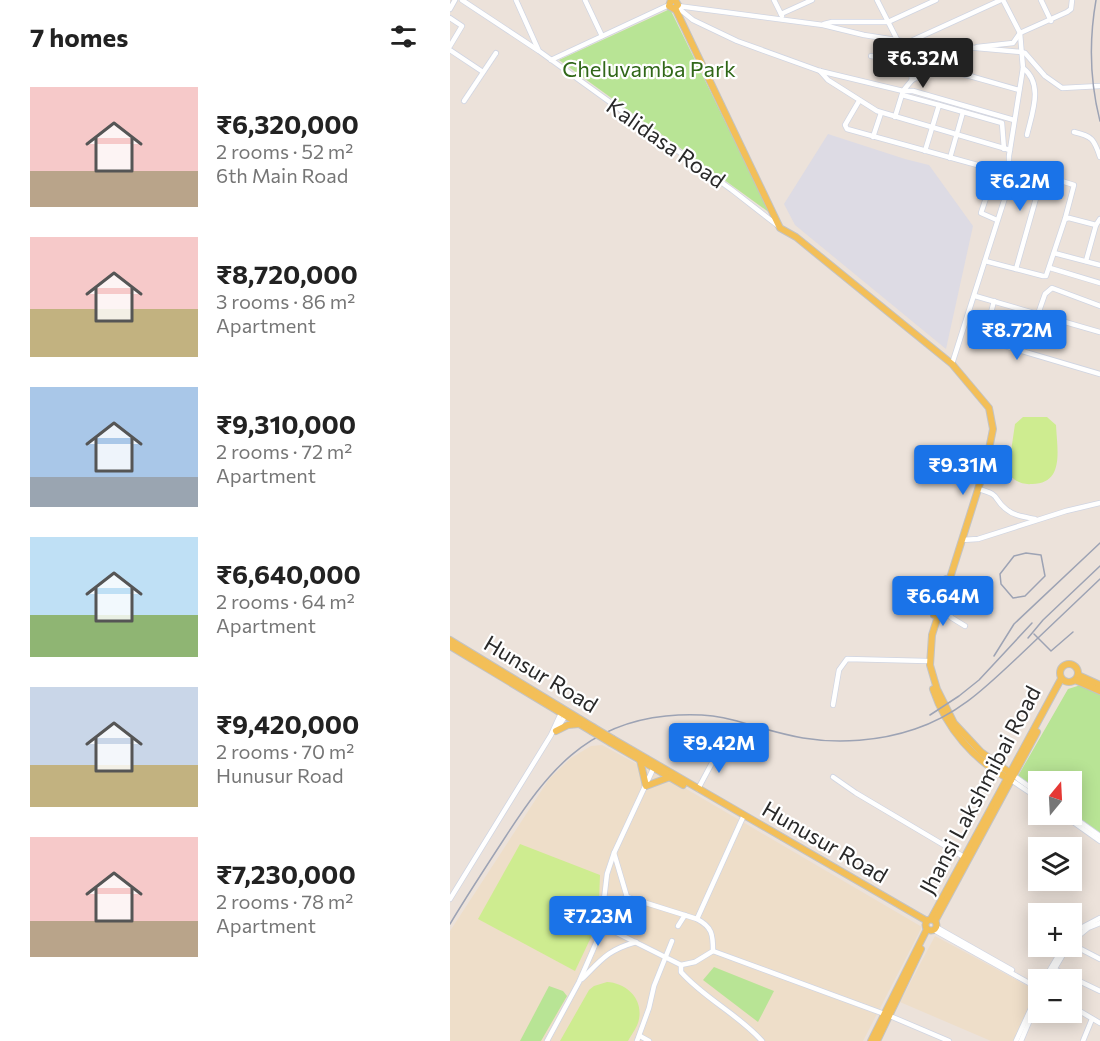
<!DOCTYPE html>
<meta charset="utf-8">
<style>
:root{--surface:#fff;--page:#f6f6f6;--text:#222;--muted:#767676;--accent:#1a73e8}
body{margin:0;font-family:Commissioner,sans-serif;background:var(--page);color:var(--text);height:100vh;display:flex;flex-direction:column;font-size:22px;white-space:nowrap}
*{box-sizing:border-box;margin:0}
p{font-size:20px;color:var(--muted)}
.icon{flex:none;width:33px;height:33px;fill:none;stroke:currentColor;stroke-width:2;stroke-linecap:round;stroke-linejoin:round}
.map{position:relative;flex:1;overflow:hidden}
.drawer{display:flex;flex-direction:column;background:var(--surface);width:450px}
.drawer>*{flex:none}
.needle{width:39px;rotate:18deg}
.buttons{position:absolute;left:578px;top:771px;display:grid;gap:12px}
.buttons a{display:grid;place-items:center;width:54px;height:54px;border-radius:0px;background:var(--surface);box-shadow:0 3px 15px #0003;font-size:30px}
.price{position:absolute;translate:-50% -51px;padding:0 14px;border-radius:6px;background:var(--accent);color:#fff;font-size:20px;line-height:39px;filter:drop-shadow(0 2px 3px #0008)}
.price::after{content:'';position:absolute;left:50%;top:36px;width:18px;height:14px;margin-left:-9px;background:inherit;clip-path:polygon(0 0,100% 0,50% 100%)}
.price.active{background:#222;color:#fff}
ul{padding:0;list-style:none}
li{display:flex;align-items:center;gap:18px;height:150px;padding:0 30px}
li span{display:grid;place-items:center;flex:none;width:168px;height:120px;border-radius:0px;color:#555}
li>.icon{margin-inline-start:auto}
span .icon{width:72px;height:72px;fill:#fffc;stroke-width:1}
li b{font-size:26px}
h2{display:flex;justify-content:space-between;align-items:center;height:72px;padding:0 30px;font-size:26px}
main{display:flex;flex:1;min-height:0}
.map>svg:first-child{display:block}
.industrial{fill:#dddbe4}
.education{fill:#eedec9}
.green{fill:#b8e495}
.pitch{fill:#ceec90}
.lines{fill:none;stroke-linecap:round;stroke-linejoin:round}
.minor-casing{stroke:#d0d5e2;stroke-width:6}
.major-casing{stroke:#c3c3c3;stroke-width:8}
.minor{stroke:#fff;stroke-width:4.5}
.major{stroke:#f3bf58;stroke-width:6}
.rail{stroke:#9da3b4;stroke-width:1.5}
.major-bridge-casing{stroke:#c3c3c3;stroke-width:8;stroke-linecap:butt}
.major-bridge{stroke:#f3bf58;stroke-width:6}
.labels{text-anchor:middle;stroke-width:4.5;stroke-linejoin:round;paint-order:stroke}
.park-label{font-size:22px;fill:#306718;stroke:#fff}
.street-label{font-size:22px;fill:#292929;stroke:#fff}
</style>
<main>
<section class="drawer">
<h2>7 homes<svg class="icon" aria-label="filters" viewBox="0 0 24 24"><path d="M4 7h16M4 17h16"/><circle cx="9" cy="7" r="2"/><circle cx="15" cy="17" r="2"/></svg></h2>
<ul>
<li><span style="background:linear-gradient(#f6c9c9 70%,#b9a48a 0)"><svg class="icon" aria-label="home" viewBox="0 0 24 24"><path d="M3 11l9-7 9 7M6 9v11h12V9"/></svg></span><div><b>₹6,320,000</b><p>2 rooms · 52 m²</p><p>6th Main Road</p></div></li>
<li><span style="background:linear-gradient(#f6c9c9 60%,#c2b280 0)"><svg class="icon" aria-label="home" viewBox="0 0 24 24"><path d="M3 11l9-7 9 7M6 9v11h12V9"/></svg></span><div><b>₹8,720,000</b><p>3 rooms · 86 m²</p><p>Apartment</p></div></li>
<li><span style="background:linear-gradient(#a9c7e8 75%,#9aa5b1 0)"><svg class="icon" aria-label="home" viewBox="0 0 24 24"><path d="M3 11l9-7 9 7M6 9v11h12V9"/></svg></span><div><b>₹9,310,000</b><p>2 rooms · 72 m²</p><p>Apartment</p></div></li>
<li><span style="background:linear-gradient(#bfe0f5 65%,#8fb573 0)"><svg class="icon" aria-label="home" viewBox="0 0 24 24"><path d="M3 11l9-7 9 7M6 9v11h12V9"/></svg></span><div><b>₹6,640,000</b><p>2 rooms · 64 m²</p><p>Apartment</p></div></li>
<li><span style="background:linear-gradient(#c9d6e8 65%,#c2b280 0)"><svg class="icon" aria-label="home" viewBox="0 0 24 24"><path d="M3 11l9-7 9 7M6 9v11h12V9"/></svg></span><div><b>₹9,420,000</b><p>2 rooms · 70 m²</p><p>Hunusur Road</p></div></li>
<li><span style="background:linear-gradient(#f6c9c9 70%,#b9a48a 0)"><svg class="icon" aria-label="home" viewBox="0 0 24 24"><path d="M3 11l9-7 9 7M6 9v11h12V9"/></svg></span><div><b>₹7,230,000</b><p>2 rooms · 78 m²</p><p>Apartment</p></div></li>
</ul>
</section>
<div class="map">
<svg width="650" height="1041" viewBox="0 0 650 1041">
<rect width="100%" height="100%" fill="#ece2da"/>
<polygon class="industrial" points="378,134 455,159 479,165 523,226 496,349 345,225 334,204"/>
<g class="education">
<polygon points="152,745 207,775 209,773 472,927 413,1041 0,1041 0,931 99,779 121,758 141,746"/>
<polygon points="485,936 587,991 565,1041 541,1041 450,1002"/>
</g>
<g class="green">
<polygon points="220,9 320,213 109,60"/>
<polygon points="634,684 650,691 650,833 621,812 621,782 588,782 588,789 568,776 618,689"/>
<polygon points="264,967 324,991 308,1022 253,980"/>
<polygon points="99,986 113,991 117,996 91,1041 70,1041"/>
</g>
<g class="pitch">
<path d="M573 417H597L606 425C607 449 615 484 582 484 572 485 563 481 558 472L565 424Z"/>
<polygon points="70,844 150,875 149,902 144,931 125,971 28,919"/>
<path d="M157 982C176 983 193 998 189 1019 188 1026 182 1034 178 1041H110L139 990 144 986Z"/>
</g>
<g class="lines">
<g class="minor-casing">
<g id="minor">
<polyline points="12,0 89,51 282,190 327,225"/>
<polyline points="66,0 88,49"/>
<polyline points="135,0 152,36"/>
<polyline points="324,0 332,16"/>
<polyline points="427,0 458,61"/>
<polyline points="591,0 601,21"/>
<polyline points="228,6 373,25 414,35 459,42 571,52 575,53 595,76 612,88 650,86"/>
<polyline points="227,7 243,20 287,41 370,71 453,91 463,91 564,120"/>
<polyline points="0,9 5,0"/>
<polyline points="331,14 362,0"/>
<polyline points="0,18 12,26 0,46"/>
<polyline points="374,24 382,22 438,22 486,0"/>
<polyline points="461,41 551,0"/>
<polyline points="527,47 563,43 570,33 617,12 621,9 622,0"/>
<polyline points="0,50 33,72"/>
<polyline points="421,56 458,61 460,63 462,80"/>
<polyline points="101,60 219,5"/>
<path d="M573 68C594 84 582 113 577 135"/>
<polyline points="370,71 378,80 427,111 560,150"/>
<polyline points="452,95 489,105"/>
<polyline points="14,101 46,53"/>
<polyline points="409,101 395,125 397,129 560,174"/>
<polyline points="445,117 453,91 462,80 472,75 502,71 569,90"/>
<path d="M624 132C642 136 644 139 650 157"/>
<polyline points="423,137 431,113"/>
<polyline points="475,151 489,105 552,123 554,149"/>
<polyline points="500,158 513,112"/>
<polyline points="559,164 590,173 592,177 566,269"/>
<polyline points="592,175 624,185 615,219"/>
<polyline points="535,181 539,185 539,189 531,213 547,220"/>
<polyline points="604,253 650,265"/>
<polyline points="535,261 593,276 596,276 615,219 619,218 646,225"/>
<polyline points="636,261 646,225 650,219"/>
<polyline points="600,268 650,283"/>
<polyline points="525,296 650,332"/>
<polyline points="544,301 536,332 538,341 650,374"/>
<polyline points="588,314 595,294 602,288 650,306"/>
<polyline points="502,364 559,185 559,156 573,68 570,33 553,0"/>
<path d="M528 489C552 495 542 498 556 509 564 516 575 517 585 519"/>
<polyline points="512,540 528,539 616,511 650,503"/>
<polyline points="491,608 502,618 515,626"/>
<polyline points="383,705 389,670 397,659 477,661"/>
<polyline points="107,729 117,713"/>
<polyline points="563,775 588,793"/>
<polyline points="383,777 406,793 514,857"/>
<polyline points="561,780 588,798"/>
<polyline points="248,789 270,748"/>
<polyline points="612,814 650,841"/>
<polyline points="619,814 650,836"/>
<polyline points="164,853 177,897"/>
<path d="M177 897 247 919C262 927 263 934 263 951L245 962 231 965 165 932 157 921 159 906Z"/>
<polyline points="0,899 101,735 112,711"/>
<polyline points="247,919 294,815"/>
<polyline points="228,926 235,915"/>
<polyline points="486,927 562,970"/>
<polyline points="484,930 588,988"/>
<polyline points="621,937 631,928 650,918"/>
<polyline points="621,942 638,928 650,923"/>
<polyline points="621,944 650,959"/>
<polyline points="263,951 440,1016 499,1041"/>
<path d="M231 965V972C255 999 288 1014 312 1041"/>
<polyline points="604,969 650,991"/>
<path d="M132 979C152 959 158 950 186 942"/>
<polyline points="594,980 614,946"/>
<polyline points="598,980 618,946"/>
<polyline points="621,1006 650,1023"/>
<polyline points="190,1036 199,1041"/>
<polyline points="97,1041 129,982 150,934 157,874 164,853 204,767"/>
<polyline points="187,1041 199,1008 204,986 222,941"/>
<polyline points="566,1041 588,993"/>
<polyline points="571,1041 587,1003"/>
<polyline points="633,1041 642,1019"/>
</g>
</g>
<g class="major-casing">
<g id="major">
<polyline points="221,0 219,6 224,9 228,5 225,0"/>
<polyline points="225,8 330,228 346,237 502,364 539,408 543,429 536,464 482,635 480,665 487,689 504,723 531,752 563,775"/>
<polyline points="484,615 496,579"/>
<polyline points="0,640 143,727"/>
<polyline points="0,646 141,731"/>
<circle cx="619" cy="673" r="9"/>
<polyline points="628,675 650,685"/>
<polyline points="625,680 650,691"/>
<path d="M483 689C496 728 524 761 561 780"/>
<polyline points="106,731 118,725 129,724"/>
<polyline points="163,739 477,921"/>
<polyline points="161,743 233,785"/>
<polyline points="190,760 196,786 220,777"/>
<polyline points="481,919 611,679"/>
<circle cx="481" cy="925" r="5.5"/>
<polyline points="485,921 587,732"/>
<polyline points="421,1041 477,929"/>
<polyline points="427,1041 471,949"/>
</g>
</g>
<use href="#minor" class="minor"/>
<use href="#major" class="major"/>
<g class="rail">
<path d="M646 0C639 40 640 82 650 121"/>
<polygon points="576,553 591,555 595,576 575,596 563,598 551,584 550,574 564,556"/>
<polyline points="584,634 601,651 623,632"/>
<polyline points="578,638 593,620 650,566"/>
<polyline points="544,656 564,624 650,543"/>
<polyline points="480,715 509,696 529,680 582,623"/>
<path d="M0 924C18 894 37 865 56 836 97 773 135 724 216 716 238 714 261 714 283 720 306 726 329 734 353 738 389 744 430 741 465 729 508 715 536 687 568 657 595 631 623 605 650 579"/>
</g>
<g class="major-bridge-casing">
<g id="major-bridge">
<polyline points="143,727 163,739"/>
<polyline points="141,731 161,743"/>
</g>
</g>
<use href="#major-bridge" class="major-bridge"/>
</g>
<g class="labels">
<g class="park-label">
<text x="199" y="77">Cheluvamba Park</text>
</g>
<g class="street-label">
<text transform="translate(216 143) rotate(35)" y="8">Kalidasa Road</text>
<text transform="translate(91 674) rotate(31)" y="8">Hunsur Road</text>
<text transform="translate(530 790) rotate(-62)" y="8">Jhansi Lakshmibai Road</text>
<text transform="translate(375 842) rotate(30)" y="8">Hunusur Road</text>
</g>
</g>
</svg>
<div class="buttons">
<a><svg class="needle" viewBox="-14 -14 28 28"><path d="M0-13l5 13h-10z" fill="#e53935"/><path d="M0 13l5-13h-10z" fill="#767676"/></svg></a>
<a><svg class="icon" aria-label="layers" viewBox="0 0 24 24"><path d="M12 4l9 5-9 5-9-5zM3 14l9 5 9-5"/></svg></a>
<a>+</a>
<a>−</a>
</div>
<b class="price active" style="left:473px;top:89px">₹6.32M</b>
<b class="price" style="left:570px;top:212px">₹6.2M</b>
<b class="price" style="left:567px;top:361px">₹8.72M</b>
<b class="price" style="left:513px;top:496px">₹9.31M</b>
<b class="price" style="left:493px;top:627px">₹6.64M</b>
<b class="price" style="left:269px;top:774px">₹9.42M</b>
<b class="price" style="left:148px;top:947px">₹7.23M</b>
</div>
</main>
